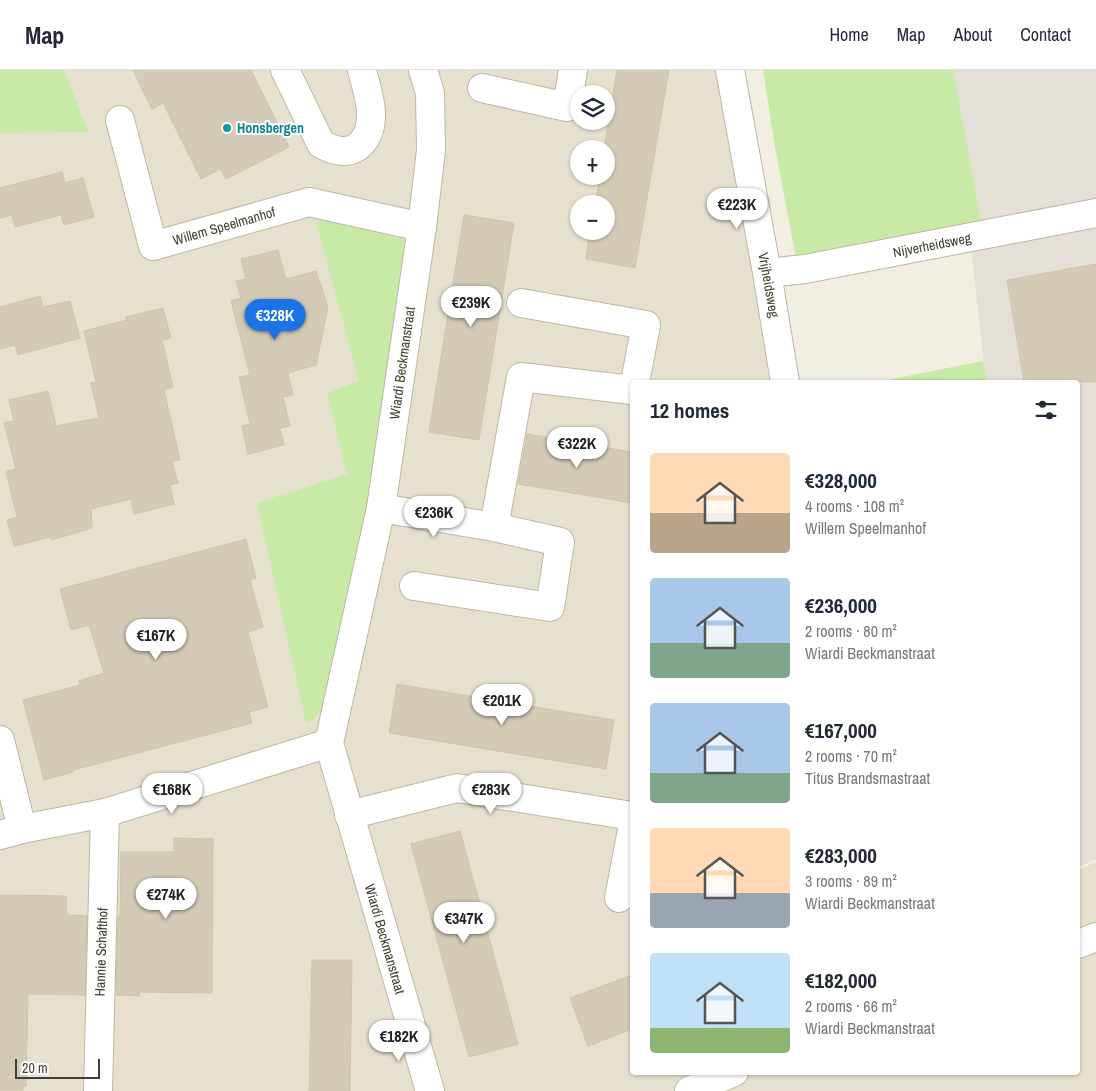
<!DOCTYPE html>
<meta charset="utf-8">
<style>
:root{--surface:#fff;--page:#f2f2f3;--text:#1f2937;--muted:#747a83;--line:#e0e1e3;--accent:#1a73e8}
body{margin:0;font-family:"Archivo Narrow",sans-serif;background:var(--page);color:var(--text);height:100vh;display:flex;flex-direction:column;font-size:19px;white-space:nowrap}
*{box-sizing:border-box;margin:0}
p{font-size:16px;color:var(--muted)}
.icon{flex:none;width:28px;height:28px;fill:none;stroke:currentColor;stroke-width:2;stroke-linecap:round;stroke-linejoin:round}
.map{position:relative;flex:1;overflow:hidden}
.details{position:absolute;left:630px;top:310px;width:450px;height:695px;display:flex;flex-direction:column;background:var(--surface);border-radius:5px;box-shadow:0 1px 4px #0004}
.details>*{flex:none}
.tools{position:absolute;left:570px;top:15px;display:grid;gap:10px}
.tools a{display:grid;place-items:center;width:45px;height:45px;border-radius:50%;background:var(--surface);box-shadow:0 1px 4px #0004;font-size:25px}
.scale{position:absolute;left:15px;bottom:12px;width:85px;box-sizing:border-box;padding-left:5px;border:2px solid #443e32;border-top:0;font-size:14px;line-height:18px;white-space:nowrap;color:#443e32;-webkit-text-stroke:4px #fff;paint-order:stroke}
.price{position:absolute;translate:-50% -42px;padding:0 11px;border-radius:18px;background:#fff;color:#222;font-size:16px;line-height:32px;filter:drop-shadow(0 1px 2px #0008)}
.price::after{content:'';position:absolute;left:50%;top:30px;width:15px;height:11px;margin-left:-8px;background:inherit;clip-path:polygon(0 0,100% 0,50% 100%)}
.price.selected{background:var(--accent);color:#fff}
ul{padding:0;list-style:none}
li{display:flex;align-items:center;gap:15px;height:125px;padding:0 20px}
li span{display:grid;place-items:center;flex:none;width:140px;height:100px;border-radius:5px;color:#555}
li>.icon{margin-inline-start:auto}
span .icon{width:60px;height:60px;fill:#fffc;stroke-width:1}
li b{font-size:21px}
h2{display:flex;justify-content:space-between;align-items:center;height:60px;padding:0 20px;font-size:21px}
header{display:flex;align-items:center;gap:30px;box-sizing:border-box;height:70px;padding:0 25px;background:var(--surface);border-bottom:1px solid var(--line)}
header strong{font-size:24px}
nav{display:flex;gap:28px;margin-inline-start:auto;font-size:18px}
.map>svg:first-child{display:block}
.residential{fill:#e6e1cf;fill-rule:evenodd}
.industrial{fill:#e4dfd7}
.green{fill:#c7eaa7}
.building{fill:#d4cbb7;stroke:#cfc4aa}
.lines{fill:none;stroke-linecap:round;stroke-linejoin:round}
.minor-casing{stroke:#beb7a4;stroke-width:30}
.tertiary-casing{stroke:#beb7a4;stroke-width:30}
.minor{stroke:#fff;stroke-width:28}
.tertiary{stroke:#fff;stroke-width:28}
.culture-dot{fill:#0f9aa8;stroke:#fff;stroke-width:2}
.labels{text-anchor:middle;stroke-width:4;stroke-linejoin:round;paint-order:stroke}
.culture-label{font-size:14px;font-weight:bold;fill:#0d838f;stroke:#fff;text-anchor:start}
.street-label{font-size:14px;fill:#443e32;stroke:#fff}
</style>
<header>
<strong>Map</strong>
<nav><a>Home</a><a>Map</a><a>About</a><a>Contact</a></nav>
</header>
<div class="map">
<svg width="1096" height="1021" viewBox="0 0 1096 1021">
<rect width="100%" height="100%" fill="#f2eee2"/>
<path class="residential" d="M0 0H719L770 312H632V1002H1078V800L1096 792V1021H0ZM579 24H606V51H579ZM579 79H606V106H579ZM579 134H606V161H579Z"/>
<polygon class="industrial" points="941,0 1096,0 1096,789 1078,797 1078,312 986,312 967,140"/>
<g class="green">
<polygon points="0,0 64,0 88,62 0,63"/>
<polygon points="763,0 953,0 982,156 797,194 775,77"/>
<polygon points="325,150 415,172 380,382 331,628 312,651 306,653 257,433 347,404 327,323 359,311 316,152"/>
<polygon points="983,291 987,312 877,312"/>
</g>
<g class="building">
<polygon points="133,0 251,0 289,77 226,109 220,99 201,109 163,33 152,39"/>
<polygon points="617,0 669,0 635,198 586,189 590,161 606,161 606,134 595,134 600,106 606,106 606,79 604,79"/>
<polygon points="62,102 65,113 83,108 94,147 64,155 61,145 15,157 12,145 0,148 0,118"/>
<polygon points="464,145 514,153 479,370 429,362"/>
<polygon points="278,180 286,209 316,201 328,237 316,295 288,303 293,325 283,327 290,356 280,358 284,375 248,384 242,356 250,354 239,307 250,305 231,231 241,228 236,211 246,209 241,189"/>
<polygon points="1096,194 1096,312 1024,312 1007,210"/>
<polygon points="40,226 43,237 70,231 80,268 18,285 15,275 0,279 0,237"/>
<polygon points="163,238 171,268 162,270 173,317 164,320 180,390 172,391 178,413 170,415 174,434 134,444 131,429 91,439 92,458 52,470 51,467 14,476 7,450 17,447 6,401 16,399 4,353 14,351 9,330 48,321 56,356 99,348 91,313 96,312 84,261 127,250 126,247"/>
<polygon points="527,364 632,382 632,433 518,414"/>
<polygon points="246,469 256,508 250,510 263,557 248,562 268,637 249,642 252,653 73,700 73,702 44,710 23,630 80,615 79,611 104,603 89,555 71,560 60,519"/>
<polygon points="397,614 614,650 606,699 389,663"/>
<polygon points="460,761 518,974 469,987 411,774"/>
<polygon points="174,768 213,769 212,923 139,922 140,926 116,925 118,846 120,846 121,782 174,782"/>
<polygon points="0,825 66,826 67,845 87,846 85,925 28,924 26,1016 23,1016 23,1020 0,1020"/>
<polygon points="312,890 352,890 350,1021 309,1021"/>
<polygon points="632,905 632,959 588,976 570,928"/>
</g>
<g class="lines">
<g class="minor-casing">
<g id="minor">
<path d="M285 0 321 74C326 76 331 79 336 80 358 86 371 66 371 46 372 33 365 13 362 0"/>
<polyline points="423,0 430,23 431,80 422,157 381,438 329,673 430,1021"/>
<polyline points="482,18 567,37 573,0"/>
<polyline points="120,50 153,176 309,132 422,157"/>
<polyline points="767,203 805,199 1096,143"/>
<polyline points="521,233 646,255 635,312"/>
<polyline points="381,438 494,457 560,472 550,537 414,516"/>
<polyline points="494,457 521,307 632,320"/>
<polyline points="0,670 22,759"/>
<polyline points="349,745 457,718 632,746"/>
<polyline points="0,765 22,759 105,743 329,673"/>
<polyline points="619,828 632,760"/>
<polyline points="98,1021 105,743"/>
</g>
</g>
<g class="tertiary-casing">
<g id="tertiary">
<polyline points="730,0 767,203 785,312"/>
<polyline points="1078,874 1096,867"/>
<polyline points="689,1021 734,1002"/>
</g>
</g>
<use href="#minor" class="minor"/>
<use href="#tertiary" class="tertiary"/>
</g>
<circle class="culture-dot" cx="227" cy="58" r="5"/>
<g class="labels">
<g class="culture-label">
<text x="237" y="63">Honsbergen</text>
</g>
<g class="street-label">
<text transform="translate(224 156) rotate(-16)" y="5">Willem Speelmanhof</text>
<text transform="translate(932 175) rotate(-11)" y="5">Nijverheidsweg</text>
<text transform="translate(769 215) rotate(80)" y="5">Vrijheidsweg</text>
<text transform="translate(402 293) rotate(-82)" y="5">Wiardi Beckmanstraat</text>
<text transform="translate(385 869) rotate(74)" y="5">Wiardi Beckmanstraat</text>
<text transform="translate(101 882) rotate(-88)" y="5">Hannie Schafthof</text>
</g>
</g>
</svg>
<div class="tools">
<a><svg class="icon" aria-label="layers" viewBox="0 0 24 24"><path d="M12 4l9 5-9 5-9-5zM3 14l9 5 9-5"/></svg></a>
<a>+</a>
<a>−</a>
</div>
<div class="scale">20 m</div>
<b class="price" style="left:737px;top:160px">€223K</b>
<b class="price" style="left:471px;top:258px">€239K</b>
<b class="price selected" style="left:275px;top:271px">€328K</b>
<b class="price" style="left:577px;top:399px">€322K</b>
<b class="price" style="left:434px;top:468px">€236K</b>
<b class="price" style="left:156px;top:591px">€167K</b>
<b class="price" style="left:502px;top:656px">€201K</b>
<b class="price" style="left:172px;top:745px">€168K</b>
<b class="price" style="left:491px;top:745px">€283K</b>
<b class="price" style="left:166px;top:850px">€274K</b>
<b class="price" style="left:464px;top:874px">€347K</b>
<b class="price" style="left:399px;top:992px">€182K</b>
<section class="details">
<h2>12 homes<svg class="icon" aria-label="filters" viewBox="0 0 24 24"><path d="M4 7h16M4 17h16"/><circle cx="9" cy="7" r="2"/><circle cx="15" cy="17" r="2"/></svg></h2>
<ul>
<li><span style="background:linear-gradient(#ffd9b3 60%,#b9a48a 0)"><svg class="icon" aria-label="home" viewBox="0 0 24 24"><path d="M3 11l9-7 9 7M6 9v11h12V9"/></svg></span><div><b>€328,000</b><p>4 rooms · 108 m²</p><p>Willem Speelmanhof</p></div></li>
<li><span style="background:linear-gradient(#a9c7e8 65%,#7fa58c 0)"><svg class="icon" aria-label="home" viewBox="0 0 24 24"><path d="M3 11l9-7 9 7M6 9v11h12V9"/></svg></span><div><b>€236,000</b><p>2 rooms · 80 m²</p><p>Wiardi Beckmanstraat</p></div></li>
<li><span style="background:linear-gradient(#a9c7e8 70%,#7fa58c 0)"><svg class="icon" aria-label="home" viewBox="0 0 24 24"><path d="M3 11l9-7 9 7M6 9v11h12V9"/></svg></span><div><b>€167,000</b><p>2 rooms · 70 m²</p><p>Titus Brandsmastraat</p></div></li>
<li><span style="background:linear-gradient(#ffd9b3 65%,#9aa5b1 0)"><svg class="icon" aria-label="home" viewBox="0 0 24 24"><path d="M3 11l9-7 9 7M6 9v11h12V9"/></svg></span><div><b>€283,000</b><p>3 rooms · 89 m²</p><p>Wiardi Beckmanstraat</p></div></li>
<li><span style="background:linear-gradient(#bfe0f5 75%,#8fb573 0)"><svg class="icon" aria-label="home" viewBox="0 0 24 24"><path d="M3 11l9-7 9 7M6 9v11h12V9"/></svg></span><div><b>€182,000</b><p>2 rooms · 66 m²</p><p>Wiardi Beckmanstraat</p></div></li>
</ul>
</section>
</div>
